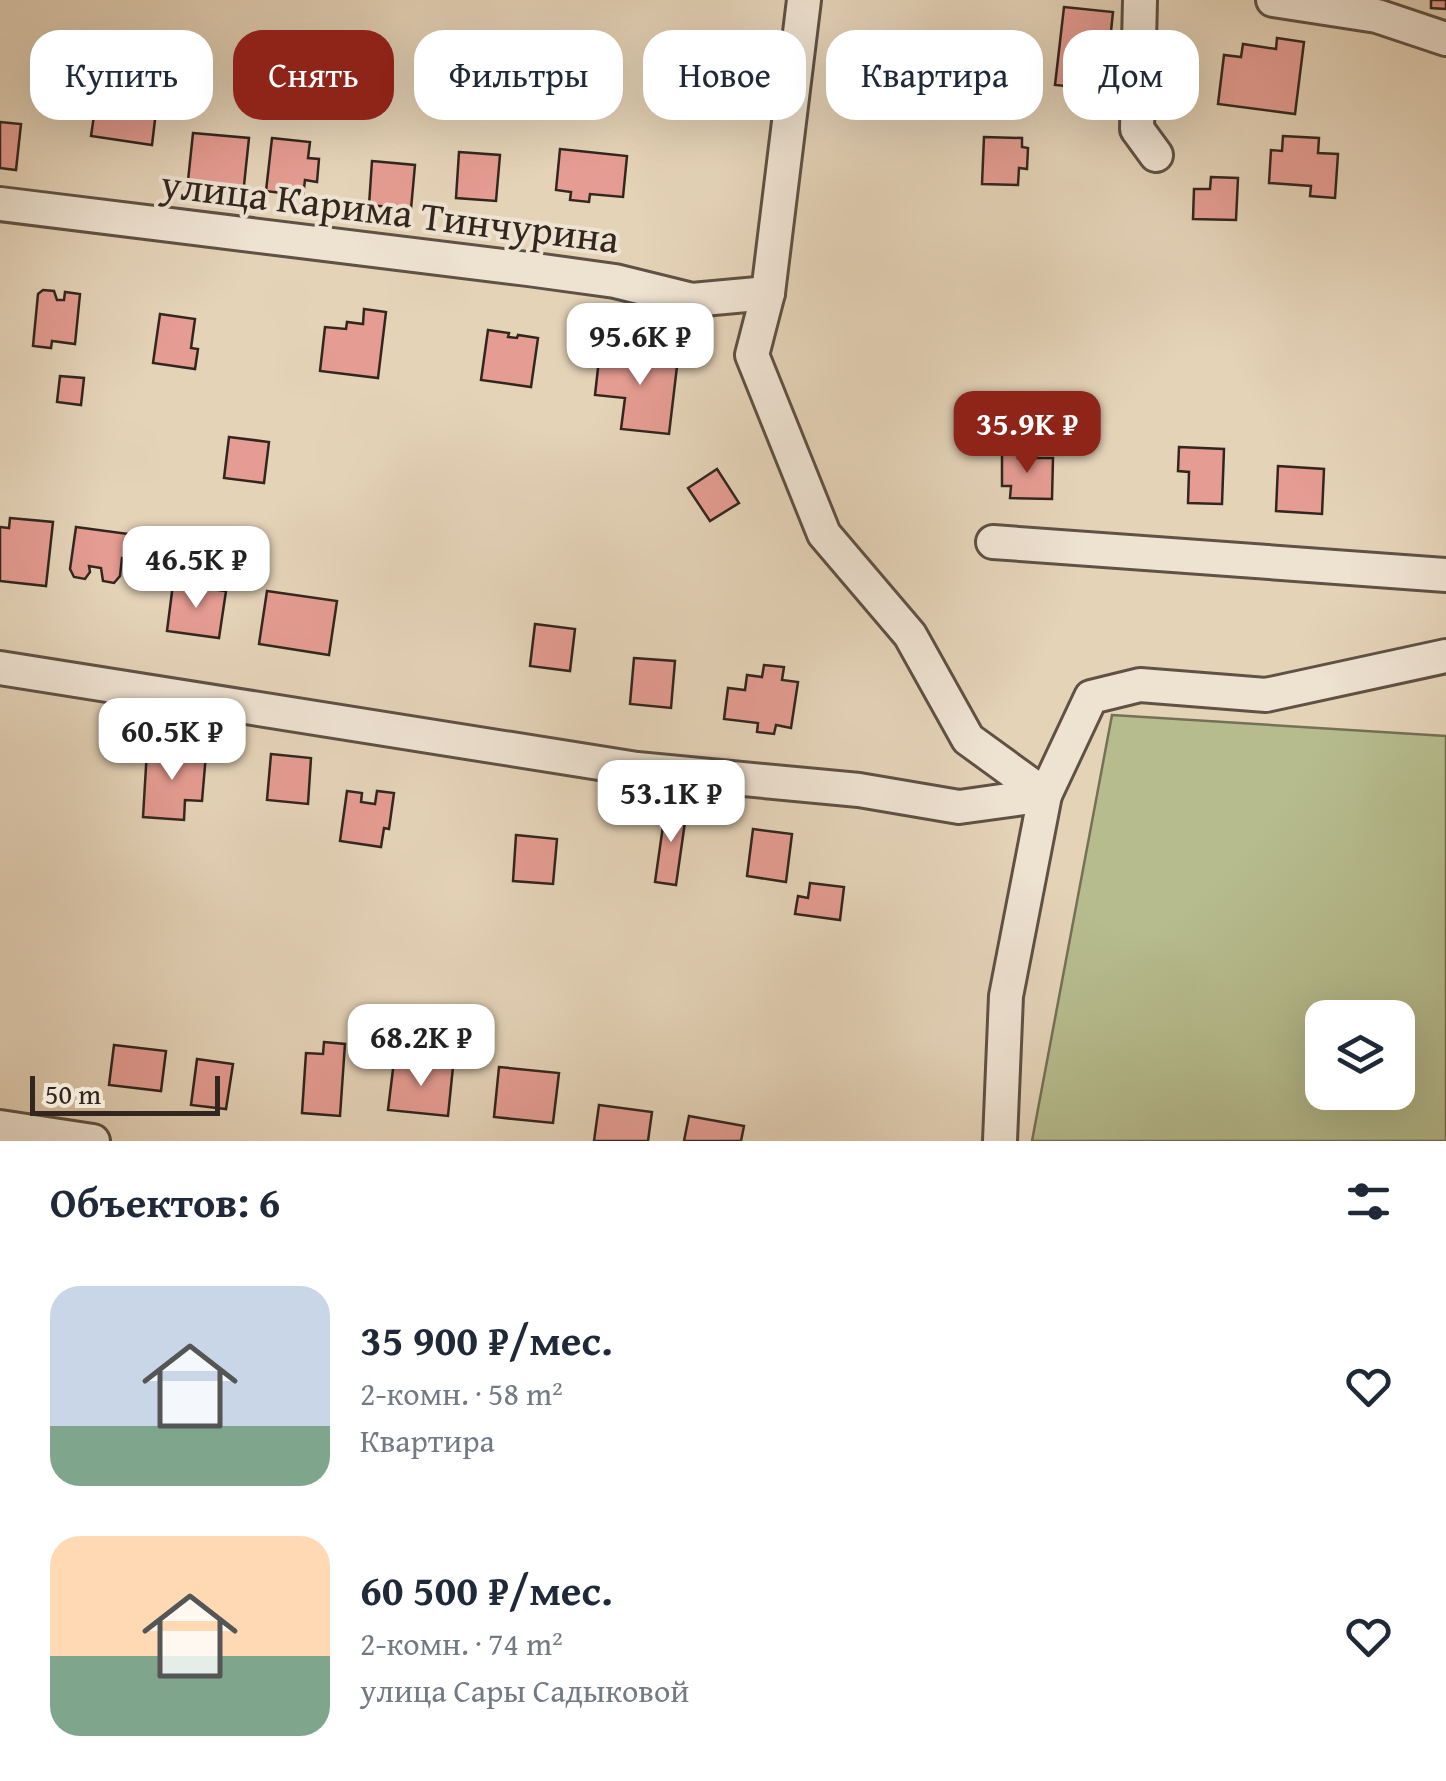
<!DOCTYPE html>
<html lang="ru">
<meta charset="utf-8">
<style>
:root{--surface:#fff;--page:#f2f2f3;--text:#1f2937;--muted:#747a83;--accent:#8f2418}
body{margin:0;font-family:"Gentium Book Plus",serif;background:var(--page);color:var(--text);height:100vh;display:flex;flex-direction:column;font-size:38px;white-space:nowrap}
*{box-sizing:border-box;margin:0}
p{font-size:32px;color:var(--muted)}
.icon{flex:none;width:55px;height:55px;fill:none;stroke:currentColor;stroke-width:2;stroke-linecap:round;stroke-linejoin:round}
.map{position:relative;height:1141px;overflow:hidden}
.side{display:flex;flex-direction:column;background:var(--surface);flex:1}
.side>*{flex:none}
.guide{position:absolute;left:30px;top:30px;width:1388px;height:90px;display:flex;gap:20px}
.tools{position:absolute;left:1305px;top:1000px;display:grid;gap:20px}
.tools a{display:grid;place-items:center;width:110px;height:110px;border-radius:20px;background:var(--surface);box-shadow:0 10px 40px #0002;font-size:50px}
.scale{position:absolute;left:30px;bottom:25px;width:190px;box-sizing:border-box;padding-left:10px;border:5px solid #32261e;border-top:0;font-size:28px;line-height:35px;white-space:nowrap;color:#32261e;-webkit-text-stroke:8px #eee2d1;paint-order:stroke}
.price{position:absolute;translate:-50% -85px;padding:0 22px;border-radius:20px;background:#fff;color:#222;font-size:32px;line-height:65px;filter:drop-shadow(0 2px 5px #0008)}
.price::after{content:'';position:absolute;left:50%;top:60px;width:30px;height:22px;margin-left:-15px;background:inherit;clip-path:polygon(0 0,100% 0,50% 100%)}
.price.current{background:var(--accent);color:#fff}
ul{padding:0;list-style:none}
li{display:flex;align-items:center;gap:30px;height:250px;padding:0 50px}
li span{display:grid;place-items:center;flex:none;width:280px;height:200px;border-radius:30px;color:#555}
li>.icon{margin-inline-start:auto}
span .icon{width:120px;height:120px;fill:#fffc;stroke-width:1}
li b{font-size:42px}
h2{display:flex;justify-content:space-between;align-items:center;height:120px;padding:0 50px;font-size:42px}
.tag{padding:0 35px;border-radius:30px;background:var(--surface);box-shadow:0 10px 40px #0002;font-size:35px;line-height:90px}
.tag.current{background:var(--accent);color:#fff}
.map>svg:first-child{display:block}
.green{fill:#b6bc8e;stroke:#747156;stroke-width:2.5;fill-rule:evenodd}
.building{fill:#e59c92;stroke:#32261e;stroke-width:2.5}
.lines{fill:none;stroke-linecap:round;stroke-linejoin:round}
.minor-casing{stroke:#5f5144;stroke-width:38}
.minor{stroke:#eee2d1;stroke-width:32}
.labels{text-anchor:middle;stroke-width:8;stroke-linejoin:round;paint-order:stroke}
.street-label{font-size:40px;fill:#32261e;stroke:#eee2d1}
</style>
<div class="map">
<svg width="1446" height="1141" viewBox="0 0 1446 1141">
<rect width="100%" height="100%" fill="#e5d3b8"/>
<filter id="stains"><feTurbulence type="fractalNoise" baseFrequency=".002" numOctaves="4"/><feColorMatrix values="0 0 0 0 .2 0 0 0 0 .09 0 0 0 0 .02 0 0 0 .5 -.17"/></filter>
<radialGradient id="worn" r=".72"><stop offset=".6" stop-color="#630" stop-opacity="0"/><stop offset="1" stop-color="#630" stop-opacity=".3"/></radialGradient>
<path class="green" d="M1112 715 1446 736V1141H1032ZM1322 1018H1398V1092H1322Z"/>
<g class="building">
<polygon points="1431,0 1446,0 1446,9 1431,8"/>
<polygon points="1064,7 1113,12 1105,90 1055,85"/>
<polygon points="1277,38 1304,42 1295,114 1218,104 1224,55 1241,57 1243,44 1276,49"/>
<polygon points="97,95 157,103 152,145 91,136"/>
<polygon points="0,122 21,124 16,170 0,168"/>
<polygon points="193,133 249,138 243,195 187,190"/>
<polygon points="1283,136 1319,138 1318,153 1338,154 1335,198 1310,196 1311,186 1269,183 1271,150 1282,151"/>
<polygon points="984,137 1022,138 1022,147 1028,148 1027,169 1019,168 1018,185 982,184"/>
<polygon points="272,138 310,142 308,158 319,159 317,182 305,180 303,196 266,191"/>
<polygon points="560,149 627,156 623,197 590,194 589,202 570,200 571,192 556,190"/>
<polygon points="459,152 500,155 496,201 456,198"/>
<polygon points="372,161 415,165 411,209 369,205"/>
<polygon points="1211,177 1238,178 1236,220 1193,219 1194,189 1210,189"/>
<polygon points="43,290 54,291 57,300 64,300 65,292 80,294 75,344 52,341 51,348 33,346 38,294"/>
<polygon points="364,309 386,312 378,378 320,371 325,327 346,329 347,322 363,324"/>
<polygon points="160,314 195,319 191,348 198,349 195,369 153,363"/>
<polygon points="488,330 509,333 508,337 517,338 518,335 538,338 531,387 481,380"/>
<polygon points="600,350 678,358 669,434 621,429 625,398 595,395"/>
<polygon points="60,376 84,378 81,405 57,402"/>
<polygon points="229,437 269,442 264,483 224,478"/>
<polygon points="1179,447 1224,449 1222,504 1188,503 1189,472 1178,471"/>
<polygon points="1002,451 1019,451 1018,458 1053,458 1052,499 1010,498 1011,486 1002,486"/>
<polygon points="1278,466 1324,469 1322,514 1276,511"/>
<polygon points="717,469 739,503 710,521 688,488"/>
<polygon points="10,518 53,522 46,586 0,581 0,527 9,528"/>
<polygon points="76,527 136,535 133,559 122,558 120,576 114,583 103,581 101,568 89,566 90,572 85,579 74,577 70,569"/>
<polygon points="173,584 226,591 219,638 167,631"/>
<polygon points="267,591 337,601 329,655 259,644"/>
<polygon points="535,624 575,629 570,671 530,666"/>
<polygon points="634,658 675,661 671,708 630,704"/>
<polygon points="764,665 784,667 782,680 798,682 791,728 776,725 774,734 757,732 758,723 724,719 728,688 745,690 747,675 762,677"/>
<polygon points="147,750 206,754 202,801 185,800 184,820 143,817"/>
<polygon points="271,754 311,758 308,804 267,800"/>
<polygon points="347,791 362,793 361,802 375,804 377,791 394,793 389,829 384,828 381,847 340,841"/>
<polygon points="666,805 687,808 676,885 655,882"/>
<polygon points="753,829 792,834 786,882 747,876"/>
<polygon points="516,835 557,839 553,884 513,881"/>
<polygon points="810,883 844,887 840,920 795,914 798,896 808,898"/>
<polygon points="324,1042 345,1044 340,1116 302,1113 306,1053 323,1054"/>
<polygon points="114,1045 166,1051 161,1091 109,1085"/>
<polygon points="197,1059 233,1064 226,1109 191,1105"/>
<polygon points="394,1061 453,1067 448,1116 388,1110"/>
<polygon points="499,1067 559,1073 553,1123 494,1117"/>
<polygon points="599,1105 652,1112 648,1141 594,1141"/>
<polygon points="689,1116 744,1126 741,1141 684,1141"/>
</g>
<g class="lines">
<g class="minor-casing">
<g id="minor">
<polyline points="804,0 768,293 752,355 824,534 910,635 968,739 1045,795 1006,996 1000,1141"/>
<polyline points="1140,0 1137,129 1156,155"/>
<polyline points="1273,0 1377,16 1446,39"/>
<polyline points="0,204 528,269 615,281 692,300 768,293"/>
<polyline points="993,542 1446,575"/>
<polyline points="0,668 637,769 859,790 959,807 1045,795 1091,697 1140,685 1266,695 1446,656"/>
<polyline points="0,1127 93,1141"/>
</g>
</g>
<use href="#minor" class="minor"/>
</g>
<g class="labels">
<g class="street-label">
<text transform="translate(390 211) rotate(7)" y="14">улица Карима Тинчурина</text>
</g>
</g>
<rect width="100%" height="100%" filter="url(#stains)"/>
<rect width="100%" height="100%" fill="url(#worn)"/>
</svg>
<div class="tools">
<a><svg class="icon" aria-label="layers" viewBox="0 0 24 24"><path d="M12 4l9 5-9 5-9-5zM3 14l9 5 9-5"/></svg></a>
</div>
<div class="scale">50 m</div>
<b class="price" style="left:640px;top:388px">95.6K ₽</b>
<b class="price current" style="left:1027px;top:476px">35.9K ₽</b>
<b class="price" style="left:196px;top:611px">46.5K ₽</b>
<b class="price" style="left:172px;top:783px">60.5K ₽</b>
<b class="price" style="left:671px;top:845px">53.1K ₽</b>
<b class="price" style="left:421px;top:1089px">68.2K ₽</b>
<div class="guide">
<a class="tag">Купить</a>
<a class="tag current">Снять</a>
<a class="tag">Фильтры</a>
<a class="tag">Новое</a>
<a class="tag">Квартира</a>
<a class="tag">Дом</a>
</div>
</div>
<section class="side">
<h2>Объектов: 6<svg class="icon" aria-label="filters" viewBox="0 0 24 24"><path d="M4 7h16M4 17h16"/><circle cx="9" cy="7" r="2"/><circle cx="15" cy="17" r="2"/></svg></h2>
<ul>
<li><span style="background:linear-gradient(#c9d6e8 70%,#7fa58c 0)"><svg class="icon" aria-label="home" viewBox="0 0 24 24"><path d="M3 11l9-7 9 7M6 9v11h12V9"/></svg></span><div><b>35 900 ₽/мес.</b><p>2-комн. · 58 m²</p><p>Квартира</p></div><svg class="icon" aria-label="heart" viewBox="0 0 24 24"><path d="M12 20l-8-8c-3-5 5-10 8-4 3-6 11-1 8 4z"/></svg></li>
<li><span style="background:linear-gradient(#ffd9b3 60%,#7fa58c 0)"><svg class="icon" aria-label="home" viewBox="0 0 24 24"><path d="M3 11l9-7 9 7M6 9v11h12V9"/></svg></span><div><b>60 500 ₽/мес.</b><p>2-комн. · 74 m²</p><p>улица Сары Садыковой</p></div><svg class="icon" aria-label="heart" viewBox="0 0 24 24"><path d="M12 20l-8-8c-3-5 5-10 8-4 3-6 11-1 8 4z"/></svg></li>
</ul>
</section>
